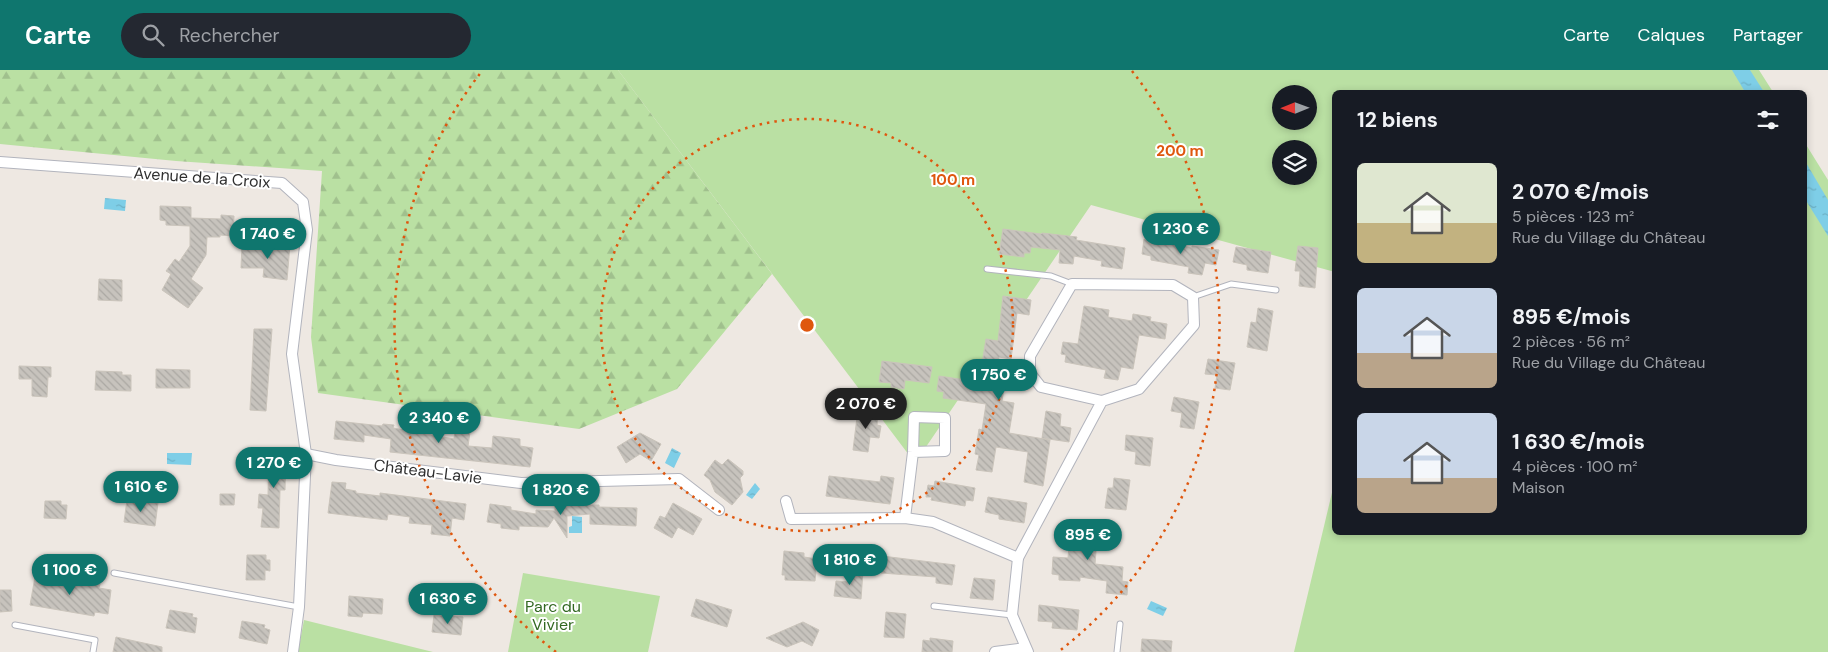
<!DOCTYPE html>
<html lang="fr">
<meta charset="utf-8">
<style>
:root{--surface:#171b24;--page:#242831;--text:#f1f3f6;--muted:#9ea1a6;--accent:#0f766e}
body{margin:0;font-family:"DM Sans",sans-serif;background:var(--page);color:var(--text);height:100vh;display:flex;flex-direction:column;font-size:19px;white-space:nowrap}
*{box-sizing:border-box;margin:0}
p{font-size:16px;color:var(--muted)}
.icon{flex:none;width:28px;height:28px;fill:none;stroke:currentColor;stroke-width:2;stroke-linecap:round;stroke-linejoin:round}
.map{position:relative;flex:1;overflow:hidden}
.drawer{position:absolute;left:1332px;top:20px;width:475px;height:445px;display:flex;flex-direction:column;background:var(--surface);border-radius:8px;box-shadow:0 2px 8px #0003}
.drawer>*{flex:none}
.needle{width:32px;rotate:269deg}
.controls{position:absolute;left:1272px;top:15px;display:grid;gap:10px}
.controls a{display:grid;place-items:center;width:45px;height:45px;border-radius:50%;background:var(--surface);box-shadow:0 2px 8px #0003;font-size:25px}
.price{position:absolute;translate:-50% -42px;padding:0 11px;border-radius:18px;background:var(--accent);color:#fff;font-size:16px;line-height:32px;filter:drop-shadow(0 1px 2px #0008)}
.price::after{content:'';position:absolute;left:50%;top:30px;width:15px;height:11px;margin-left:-8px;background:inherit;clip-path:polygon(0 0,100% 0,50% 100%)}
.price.on{background:#222;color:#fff}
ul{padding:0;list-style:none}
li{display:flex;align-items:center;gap:15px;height:125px;padding:0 25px}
li span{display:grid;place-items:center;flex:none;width:140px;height:100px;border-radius:8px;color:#555}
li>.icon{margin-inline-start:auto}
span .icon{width:60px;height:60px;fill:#fffc;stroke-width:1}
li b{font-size:21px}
h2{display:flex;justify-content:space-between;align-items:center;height:60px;padding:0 25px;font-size:21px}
header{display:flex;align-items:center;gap:30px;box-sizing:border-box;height:70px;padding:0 25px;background:var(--accent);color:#fff}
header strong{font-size:24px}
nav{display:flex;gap:28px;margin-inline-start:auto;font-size:18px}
.search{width:350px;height:45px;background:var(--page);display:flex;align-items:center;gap:12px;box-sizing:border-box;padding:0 18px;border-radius:28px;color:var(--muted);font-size:19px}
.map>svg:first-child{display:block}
.grass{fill:#bae0a3;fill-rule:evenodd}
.forest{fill:url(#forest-firs)}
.water{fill:url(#water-ripples)}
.building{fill:url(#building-back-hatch);stroke:#cac4bb}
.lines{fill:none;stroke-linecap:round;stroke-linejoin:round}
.service-casing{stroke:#b2b4bd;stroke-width:7}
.minor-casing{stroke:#b2b4bd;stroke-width:12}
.service{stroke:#fff;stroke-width:5}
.minor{stroke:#fff;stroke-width:10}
.ring{fill:none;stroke:#df570e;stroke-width:2.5;stroke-dasharray:2.5 5}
.labels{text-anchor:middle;stroke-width:4;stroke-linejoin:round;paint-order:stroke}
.street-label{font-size:16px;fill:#2e2e2e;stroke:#fff}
.park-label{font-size:16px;fill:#326821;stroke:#fff}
.centre{fill:#df570e;stroke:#fff;stroke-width:2.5}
.ring-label{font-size:15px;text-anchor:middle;font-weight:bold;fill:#df570e;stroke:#fff;stroke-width:4;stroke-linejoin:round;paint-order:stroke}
</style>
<header>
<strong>Carte</strong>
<div class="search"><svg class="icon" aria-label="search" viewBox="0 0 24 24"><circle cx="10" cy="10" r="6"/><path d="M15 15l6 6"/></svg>Rechercher</div>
<nav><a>Carte</a><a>Calques</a><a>Partager</a></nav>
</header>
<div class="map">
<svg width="1828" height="582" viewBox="0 0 1828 582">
<defs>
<pattern id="forest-firs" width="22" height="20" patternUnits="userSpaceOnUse" patternTransform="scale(1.25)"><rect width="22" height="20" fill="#bae0a3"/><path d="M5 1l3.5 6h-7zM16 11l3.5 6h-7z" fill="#a0c08d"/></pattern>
<pattern id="water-ripples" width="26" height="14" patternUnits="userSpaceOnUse" patternTransform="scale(1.25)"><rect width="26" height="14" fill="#7ecee7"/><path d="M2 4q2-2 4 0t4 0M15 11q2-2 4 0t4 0" fill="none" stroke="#6db1c6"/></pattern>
<pattern id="building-back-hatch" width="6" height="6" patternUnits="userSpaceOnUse" patternTransform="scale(1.25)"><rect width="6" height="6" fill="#c7c3bd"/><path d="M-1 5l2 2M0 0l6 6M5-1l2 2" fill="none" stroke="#aba8a3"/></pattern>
</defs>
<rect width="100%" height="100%" fill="#eee8e2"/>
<g class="grass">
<path d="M618 0H1759L1773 22H1335V202L1091 135 915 393ZM1281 24H1309V51H1281ZM1281 79H1309V106H1281Z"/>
<polygon points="1805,73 1828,110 1828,582 1294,582 1335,410 1335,462 1805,462"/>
<polygon points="523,503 660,526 648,582 508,582"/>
<polygon points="304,550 433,582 298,582"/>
</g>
<polygon class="forest" points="0,0 618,0 772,204 677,319 579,359 318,323 311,267 322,101 176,91 0,74"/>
<g class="water">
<polygon points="1732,0 1750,0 1764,22 1745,22"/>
<polygon points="1805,91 1828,130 1828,166 1805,129"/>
<polygon points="105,128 126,130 125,141 104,139"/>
<polygon points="672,378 681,383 674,398 665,393"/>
<polygon points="167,383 192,383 191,395 167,394"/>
<polygon points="755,413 760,419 752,429 746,425"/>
<polygon points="572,446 582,447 582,463 569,463 569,457 572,456"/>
<polygon points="1151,531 1167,538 1163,546 1147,539"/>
</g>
<g class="building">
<polygon points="160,136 191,137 191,148 221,149 221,145 234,146 233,166 220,165 220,167 207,167 206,185 191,209 203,218 188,238 162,220 171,204 166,201 175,189 179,192 190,176 190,156 166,155 166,151 160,150"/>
<polygon points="1003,159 1041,164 1042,163 1077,167 1076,170 1125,178 1122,199 1101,196 1102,191 1074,186 1073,194 1059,193 1060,180 1031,177 1030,183 1024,183 1024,187 999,184"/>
<polygon points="1144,169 1192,178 1192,176 1219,180 1216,195 1205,193 1202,205 1188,203 1189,197 1151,190 1151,186 1142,184"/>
<polygon points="268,173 290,175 287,210 263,207 264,198 241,198 242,175 267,176"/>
<polygon points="1298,176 1318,178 1315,218 1299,216 1300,201 1295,201"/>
<polygon points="1236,177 1271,182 1268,203 1247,200 1247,195 1233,192"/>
<polygon points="99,209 122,210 122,231 98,230"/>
<polygon points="1003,226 1031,230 1029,245 1017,243 1011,289 999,287 993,317 1004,318 1002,331 1014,333 1009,363 1050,370 1043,416 1024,412 1028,382 996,377 992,402 976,400 979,385 975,384 979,359 982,360 986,334 943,328 944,322 937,321 939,306 979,312 986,269 998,271"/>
<polygon points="1084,236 1109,240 1108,247 1132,251 1133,244 1151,247 1150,251 1167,254 1165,269 1139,265 1133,299 1121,297 1118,310 1104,308 1106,300 1065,292 1066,285 1061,284 1063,272 1078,274"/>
<polygon points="1258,238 1273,241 1267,281 1247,277 1251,252 1256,253"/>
<polygon points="254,259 272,259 266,341 250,340"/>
<polygon points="1208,289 1235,293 1230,320 1215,318 1217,305 1205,304"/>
<polygon points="882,291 932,297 929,313 905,310 904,319 891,317 891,313 879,312"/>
<polygon points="19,296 51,297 51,307 48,307 47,327 32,326 32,309 19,309"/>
<polygon points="156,299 190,300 190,318 156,318"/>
<polygon points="96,301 122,302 122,305 131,305 131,321 95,320"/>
<polygon points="1174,327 1199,332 1194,359 1180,357 1182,343 1171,341"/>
<polygon points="858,339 878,342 877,355 881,356 879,368 870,367 868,382 853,380"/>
<polygon points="1046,341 1061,344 1060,356 1071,358 1069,372 1042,368"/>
<polygon points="336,351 382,356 383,354 394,355 393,358 454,369 455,360 470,362 468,376 492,378 493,366 520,369 520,376 533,378 530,397 390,382 391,369 364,365 364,372 334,369"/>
<polygon points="640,363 661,374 651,391 640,384 626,393 617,377"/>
<polygon points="1126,365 1153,368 1150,396 1135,394 1136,382 1125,380"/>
<polygon points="269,379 286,380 285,420 280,420 279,458 261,457 263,438 258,438 259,424 268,425"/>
<polygon points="728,389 743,401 743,405 740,408 743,422 732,435 715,422 710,410 704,405 715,390 722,395"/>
<polygon points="829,406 880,412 881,406 894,408 890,434 826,426"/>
<polygon points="1114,408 1130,410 1126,440 1105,438 1108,418 1113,418"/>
<polygon points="935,411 975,418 973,431 966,430 965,436 931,430 932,427 926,427 928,415 934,416"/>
<polygon points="332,412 346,413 345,419 356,421 356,423 380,426 380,423 466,434 464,450 452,448 450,466 431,464 432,455 409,453 410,447 388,444 387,450 328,443"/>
<polygon points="220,424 235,424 234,435 220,435"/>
<polygon points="988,427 1027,433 1024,453 999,449 999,445 985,442"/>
<polygon points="127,430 158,433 155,456 124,452"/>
<polygon points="45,431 61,431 61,435 67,435 66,449 44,448"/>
<polygon points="673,433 702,449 693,465 678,457 672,468 654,458 660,446 665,448"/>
<polygon points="490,434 511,437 511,440 536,444 536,440 555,441 555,435 599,435 599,437 637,438 636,456 590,454 590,444 567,446 567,468 554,448 548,457 519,456 519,460 501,458 501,454 487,452"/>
<polygon points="1071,452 1098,455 1095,494 1123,497 1122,511 1128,512 1127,525 1106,523 1107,511 1080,507 1080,511 1059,510 1059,505 1052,504 1053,487 1068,488"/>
<polygon points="784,481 804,483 804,487 817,489 815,511 785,510 785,505 782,505"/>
<polygon points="247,485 266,485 266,490 270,490 270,501 265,500 265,510 246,510"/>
<polygon points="882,486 955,495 952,515 936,513 936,507 881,503"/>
<polygon points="849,500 863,501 861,529 834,526 836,511 848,512"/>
<polygon points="48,505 100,514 99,518 111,520 108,544 95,542 94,546 30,535 35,507 48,509"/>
<polygon points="974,508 995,510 993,530 970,528"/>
<polygon points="0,520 11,520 12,541 0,542"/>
<polygon points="349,526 383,529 382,544 363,543 362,547 348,546"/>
<polygon points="696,529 732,540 727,557 691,546"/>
<polygon points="1039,535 1079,540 1077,560 1052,558 1053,552 1038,551"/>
<polygon points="170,540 193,544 192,547 197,548 195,563 166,558"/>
<polygon points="886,542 906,544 904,568 884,567"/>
<polygon points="434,545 463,547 461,565 432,562"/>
<polygon points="242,551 265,555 264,558 270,560 267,574 239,568"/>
<polygon points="803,552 819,560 812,576 802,571 787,577 766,568"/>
<polygon points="116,567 162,577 162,582 113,582"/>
<polygon points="930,568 953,571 952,582 922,582 923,570 930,571"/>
<polygon points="1142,569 1172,571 1171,582 1141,582"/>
</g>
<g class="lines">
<g class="service-casing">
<g id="service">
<polyline points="987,199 1051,206 1072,214"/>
<polyline points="1193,227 1231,214 1276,220"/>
<polyline points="114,503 299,537"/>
<polyline points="934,536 1012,545"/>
<polyline points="15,555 95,570 93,582"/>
<polyline points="1117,582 1120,554"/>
</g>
</g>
<g class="minor-casing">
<g id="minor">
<polyline points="0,92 282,113 303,132 307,160 292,284 306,384 299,537 293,582"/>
<polyline points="306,384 336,390 521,413 679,409 719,440"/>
<polyline points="786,431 791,449 905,448 933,452 1018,488"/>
<polyline points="905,448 913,382 914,347 945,348 945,381 913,382"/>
<polyline points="995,582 1025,578"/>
<polyline points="1028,582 1012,545 1018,488 1102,331 1139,319 1194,255 1193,227 1173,215 1072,214 1030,286 1030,303 1041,317 1102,331"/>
</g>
</g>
<use href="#service" class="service"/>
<use href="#minor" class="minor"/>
</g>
<g class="ring">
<circle cx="807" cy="255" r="206"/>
<path d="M556 582A412 412 0 0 1 482 1M1132 1A412 412 0 0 1 1058 582"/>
</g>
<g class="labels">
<g class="street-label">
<text transform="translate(202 107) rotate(4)" y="6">Avenue de la Croix</text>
<text transform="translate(428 401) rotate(7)" y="6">Château-Lavie</text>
</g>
<g class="park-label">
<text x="553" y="542">Parc du<tspan x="553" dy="18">Vivier</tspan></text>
</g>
</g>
<circle cx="807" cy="255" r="8" class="centre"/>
<g class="ring-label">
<text x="1180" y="86">200 m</text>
<text x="953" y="115">100 m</text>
</g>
</svg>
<div class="controls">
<a><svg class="needle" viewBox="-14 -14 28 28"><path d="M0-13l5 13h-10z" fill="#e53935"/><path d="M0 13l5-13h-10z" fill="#9ea1a6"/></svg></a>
<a><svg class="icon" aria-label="layers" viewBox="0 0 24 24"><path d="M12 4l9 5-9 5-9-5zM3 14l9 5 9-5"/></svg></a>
</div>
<b class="price" style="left:1181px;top:185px">1 230 €</b>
<b class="price" style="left:268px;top:190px">1 740 €</b>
<b class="price" style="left:999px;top:331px">1 750 €</b>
<b class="price on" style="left:866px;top:360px">2 070 €</b>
<b class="price" style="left:439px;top:374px">2 340 €</b>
<b class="price" style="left:274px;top:419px">1 270 €</b>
<b class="price" style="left:141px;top:443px">1 610 €</b>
<b class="price" style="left:561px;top:446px">1 820 €</b>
<b class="price" style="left:1088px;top:491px">895 €</b>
<b class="price" style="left:850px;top:516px">1 810 €</b>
<b class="price" style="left:70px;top:526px">1 100 €</b>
<b class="price" style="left:448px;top:555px">1 630 €</b>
<section class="drawer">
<h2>12 biens<svg class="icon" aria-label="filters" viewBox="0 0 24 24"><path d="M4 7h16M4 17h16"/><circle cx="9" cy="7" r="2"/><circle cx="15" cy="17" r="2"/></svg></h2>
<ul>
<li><span style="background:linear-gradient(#dfe7d0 60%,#c2b280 0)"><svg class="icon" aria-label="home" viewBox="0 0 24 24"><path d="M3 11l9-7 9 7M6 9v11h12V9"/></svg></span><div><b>2 070 €/mois</b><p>5 pièces · 123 m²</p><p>Rue du Village du Château</p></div></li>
<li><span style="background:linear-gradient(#c9d6e8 65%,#b9a48a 0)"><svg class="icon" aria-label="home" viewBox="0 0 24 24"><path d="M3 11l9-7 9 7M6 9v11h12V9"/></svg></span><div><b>895 €/mois</b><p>2 pièces · 56 m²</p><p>Rue du Village du Château</p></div></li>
<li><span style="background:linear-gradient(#c9d6e8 65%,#b9a48a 0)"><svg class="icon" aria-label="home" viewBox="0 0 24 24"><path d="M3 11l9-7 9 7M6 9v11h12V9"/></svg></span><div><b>1 630 €/mois</b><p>4 pièces · 100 m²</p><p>Maison</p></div></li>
</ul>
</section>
</div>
